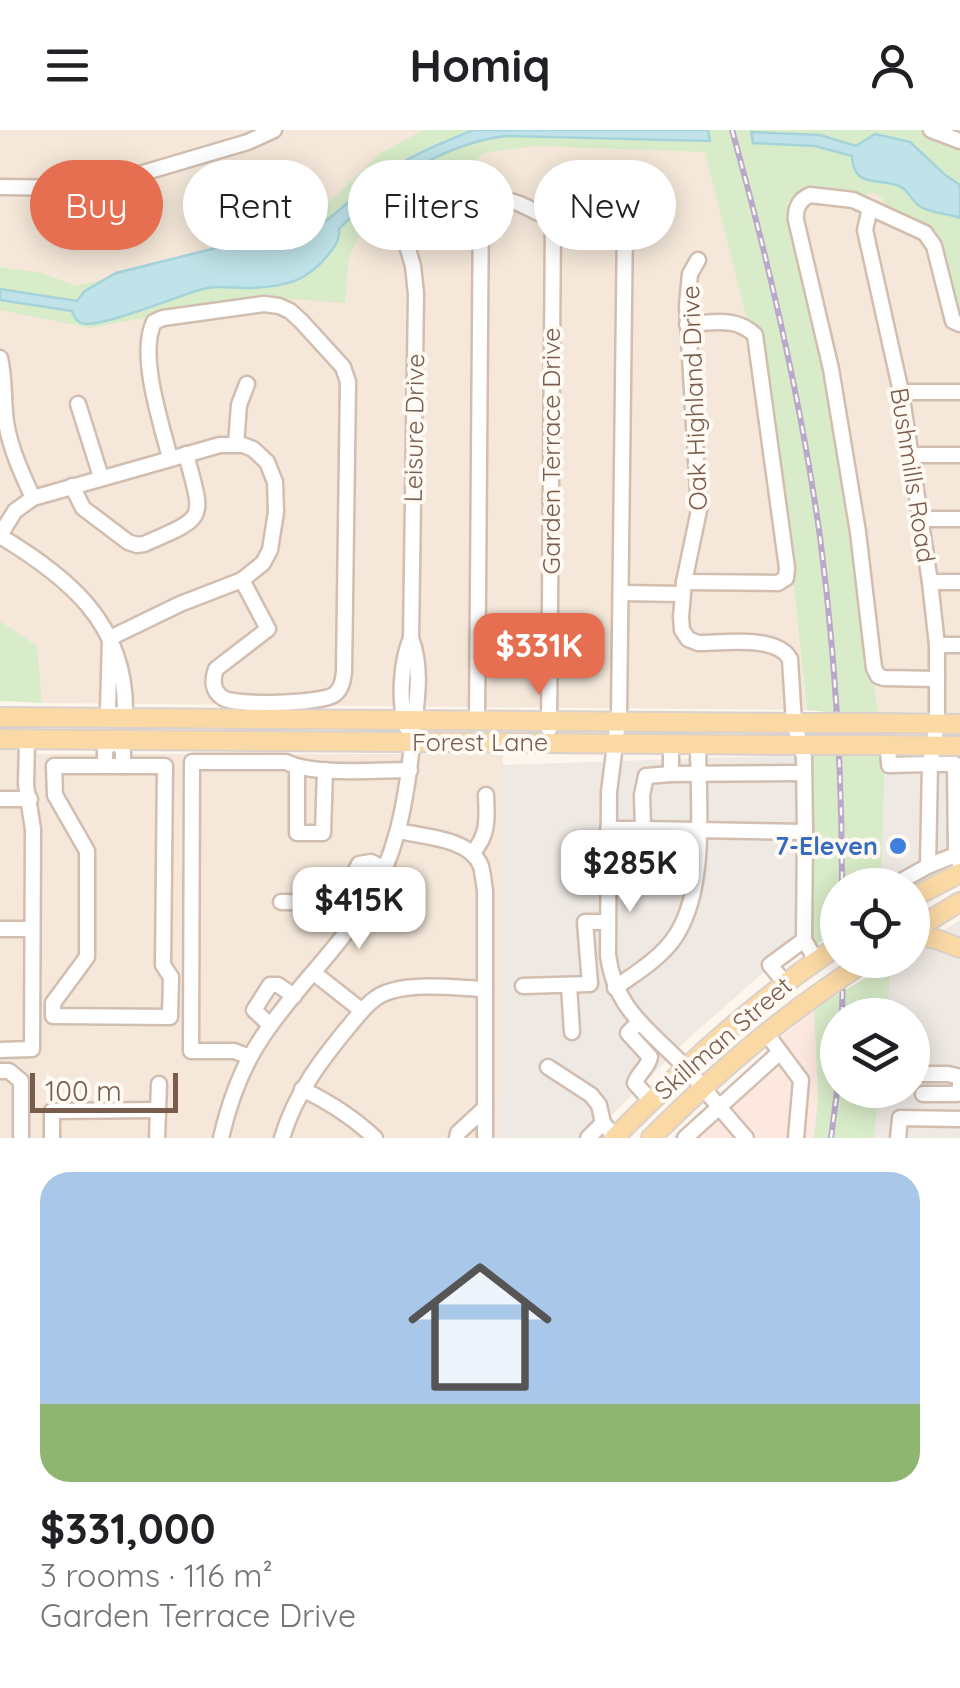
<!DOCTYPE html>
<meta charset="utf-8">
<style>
:root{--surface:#fff;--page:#f6f6f6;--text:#202124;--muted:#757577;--line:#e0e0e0;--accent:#e76f51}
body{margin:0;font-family:Quicksand,sans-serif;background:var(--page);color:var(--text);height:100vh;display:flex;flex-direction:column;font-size:38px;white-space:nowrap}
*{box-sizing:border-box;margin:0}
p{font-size:32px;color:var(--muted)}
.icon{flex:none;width:55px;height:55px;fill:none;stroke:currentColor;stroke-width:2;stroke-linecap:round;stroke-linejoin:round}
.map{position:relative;height:1008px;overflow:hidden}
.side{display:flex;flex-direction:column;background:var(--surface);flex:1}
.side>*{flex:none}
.guide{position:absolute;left:30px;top:30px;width:900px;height:90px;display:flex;gap:20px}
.tools{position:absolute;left:820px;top:738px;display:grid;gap:20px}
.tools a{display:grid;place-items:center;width:110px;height:110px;border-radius:50%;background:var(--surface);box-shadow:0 5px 25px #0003;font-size:50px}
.scale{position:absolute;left:30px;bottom:25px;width:148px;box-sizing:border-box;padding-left:10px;border:5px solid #7a5c4d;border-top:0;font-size:28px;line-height:35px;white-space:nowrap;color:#7a5c4d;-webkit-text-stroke:8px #fffaf3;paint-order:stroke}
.price{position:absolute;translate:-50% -85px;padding:0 22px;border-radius:20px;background:#fff;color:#222;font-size:32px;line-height:65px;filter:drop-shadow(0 2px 5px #0008)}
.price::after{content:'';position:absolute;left:50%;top:60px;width:30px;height:22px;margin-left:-15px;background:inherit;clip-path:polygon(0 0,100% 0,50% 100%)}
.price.on{background:var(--accent);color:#fff}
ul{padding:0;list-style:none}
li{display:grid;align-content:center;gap:20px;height:530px;padding:0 40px}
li+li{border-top:2px solid var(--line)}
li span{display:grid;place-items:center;height:310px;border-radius:30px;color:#555}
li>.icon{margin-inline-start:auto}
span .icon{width:180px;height:180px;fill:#fffc;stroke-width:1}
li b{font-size:42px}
.tag{padding:0 35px;border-radius:45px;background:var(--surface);box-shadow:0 5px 25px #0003;font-size:35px;line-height:90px}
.tag.on{background:var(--accent);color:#fff}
header{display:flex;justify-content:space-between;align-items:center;height:130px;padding:0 40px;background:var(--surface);font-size:45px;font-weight:700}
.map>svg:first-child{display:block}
.residential{fill:#f5e8da}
.commercial{fill:#fde8e0}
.industrial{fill:#efe9e4}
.green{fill:#d8ecc9}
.water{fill:#bfe3e8;stroke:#a5d3da;stroke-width:2.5}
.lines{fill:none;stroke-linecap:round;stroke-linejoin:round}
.minor-casing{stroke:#d1beb0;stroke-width:19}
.major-casing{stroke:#dad1cd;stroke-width:22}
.minor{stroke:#fff;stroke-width:14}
.major{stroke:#fbd9a5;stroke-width:18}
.rail-casing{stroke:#b9a8c9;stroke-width:6}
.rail{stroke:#fffaf3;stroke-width:2.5;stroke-dasharray:8;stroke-linecap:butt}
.major-bridge-casing{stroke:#dad1cd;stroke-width:22;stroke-linecap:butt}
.major-bridge{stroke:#fbd9a5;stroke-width:18}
.shop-dot{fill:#3f7fe0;stroke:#fffaf3;stroke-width:4}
.labels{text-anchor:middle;stroke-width:8;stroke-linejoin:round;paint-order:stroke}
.street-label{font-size:25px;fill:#7a5c4d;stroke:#fffaf3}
.shop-label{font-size:25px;font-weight:bold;fill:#366cbe;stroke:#fffaf3;text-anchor:end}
</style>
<header><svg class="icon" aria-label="menu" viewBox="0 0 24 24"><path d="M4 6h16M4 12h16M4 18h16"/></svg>Homiq<svg class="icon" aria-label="person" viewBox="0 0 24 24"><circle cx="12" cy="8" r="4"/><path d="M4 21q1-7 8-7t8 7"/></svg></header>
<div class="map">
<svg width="960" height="1008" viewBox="0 0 960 1008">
<rect width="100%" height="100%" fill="#fdf6ec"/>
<g class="residential">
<polygon points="0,0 700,0 747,190 791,433 807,580 42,573 0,568"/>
<polygon points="877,62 936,105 960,195 960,587 879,587 838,287 787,73 815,63"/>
<polygon points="0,618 40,624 503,624 499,1008 0,1008"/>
</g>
<polygon class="commercial" points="814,878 818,968 814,1008 673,1008"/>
<g class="industrial">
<polygon points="885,622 960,622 960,729 899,755 838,755 797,813 689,908 589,1008 499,1008 502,635"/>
<polygon points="960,790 960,1008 874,1008 879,960 912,960 912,885 888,885 890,833 896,830 912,830 913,820"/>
</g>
<g class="green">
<path d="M423 0H922L960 16V187L955 184 934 109C922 102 907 96 896 87 881 75 884 53 857 69L817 64 787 72 838 287 879 587 807 580 791 433 747 190 705 22 535 16 483 23 459 53 362 99 349 127 345 173 291 169 151 187 90 198 0 180V137L42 143 76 156 152 139 325 76 379 24Z"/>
<polygon points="0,491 37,516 42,573 0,571"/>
<polygon points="885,622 881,755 838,755 837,801 811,818 808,625"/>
<polygon points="890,834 888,885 838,885 838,960 879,960 874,1008 814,1008 818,968 814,878"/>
</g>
<g class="water">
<path d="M473 0H708L710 11 506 6C445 13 381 54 339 99 340 110 335 116 328 125 306 152 286 156 253 158 232 159 221 154 199 160 179 166 95 200 81 193 75 190 74 186 72 181L0 170V159L77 171 85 161 116 143 240 112C311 126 337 74 388 41 414 24 444 12 473 0Z"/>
<path d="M751 2 820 5 856 16 875 4 910 12 944 44 960 55V88C948 83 933 84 921 77 911 72 910 60 899 56 878 48 853 58 852 26L815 16 753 13Z"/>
</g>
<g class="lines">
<g class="minor-casing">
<g id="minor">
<polyline points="931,0 960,11"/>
<polyline points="0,57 81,58 102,55 248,12 274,0"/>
<polyline points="870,78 865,100 901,262 930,452 937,515 937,594 930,634 955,634 956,725 960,733"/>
<path d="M625 92 619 583 609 662 608 825C615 880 650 900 685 937 706 960 725 985 746 1008"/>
<path d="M0 228C5 249 3 271 6 292 10 318 22 344 33 368"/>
<polyline points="901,262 960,262"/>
<polyline points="78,274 101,347"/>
<polyline points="236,314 239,275 247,254"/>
<polyline points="912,325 960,325"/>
<path d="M170 328C161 293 138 224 154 192L163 188 264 174 279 176 290 181 301 191 343 237 348 252 344 542C343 550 342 558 335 564 323 574 236 576 223 568 212 561 212 550 216 539L268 499 242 450"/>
<path d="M72 356 83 378 128 412 137 415 144 414C209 386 203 390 186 324"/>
<polyline points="922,389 960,389"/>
<polyline points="0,405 15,381 33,368 220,315 243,315 253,319 267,332 275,352 276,382 270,420 263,433 242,450 180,474 110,508"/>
<path d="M0 406C68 447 125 493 125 579L116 589 108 579 110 508"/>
<path d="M684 452 778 453 786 448 787 438 755 205C735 186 713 193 687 194"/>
<polyline points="930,452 960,452"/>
<polyline points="621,463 682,464"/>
<polyline points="937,515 960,515"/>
<path d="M937 549 884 548 878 546 874 538 858 402 831 239 796 90C795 78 799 70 810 65L853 70 925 103 934 116 953 191 960 194"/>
<polyline points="477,590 481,67"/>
<path d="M407 598C398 573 401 532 411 508L416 164 413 136 402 99V90C425 65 489 62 520 74 532 79 543 87 556 90 586 98 618 94 648 85"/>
<polyline points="549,599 553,90"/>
<polyline points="888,615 889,635 930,634 928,736 960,723"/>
<polygon points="54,636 165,636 163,835 171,847 170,887 53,886 53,873 87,827 87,721 55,665"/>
<polyline points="105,636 105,620 114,610 123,620 123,636"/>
<polyline points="297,638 297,703 323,703 325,640"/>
<polyline points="671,644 804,643"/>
<polyline points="0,669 30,669"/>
<polyline points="608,699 643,699 642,665 646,646 671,644 671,613"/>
<path d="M643 699 805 702 804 627 794 593 790 529C777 505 723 513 698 513L688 509 682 500 681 487 684 452 699 380 687 175 690 144 698 130"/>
<path d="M399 701C424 707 470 708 481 736 483 744 484 754 485 761V1008"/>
<polyline points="805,702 804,810 816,830"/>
<path d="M472 723C489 706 487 687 486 665"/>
<polyline points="894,755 928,736"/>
<polyline points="281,772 340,773 357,788"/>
<polyline points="340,773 359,734 371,732 385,739"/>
<polyline points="0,799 32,799"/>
<polyline points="314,843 361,880"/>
<polyline points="785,853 770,835 804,810"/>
<polyline points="523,856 590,854 585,792 608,792"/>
<polyline points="569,856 572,902"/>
<path d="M615 858C636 843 661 828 675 807 708 758 698 671 698 614"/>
<path d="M639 892 628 903 650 927C648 938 638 943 635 953L651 971"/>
<polyline points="270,895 254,880 270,855 278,855 294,866"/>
<polyline points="766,903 801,950 796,1008"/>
<polyline points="0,920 32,919 33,699 26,655 27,610"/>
<path d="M250 927 234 921H191L192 632H286C314 646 377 640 410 640"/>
<polyline points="548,937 591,965 599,975 603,993 615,1007"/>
<polyline points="0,941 9,941 21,951 21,1008"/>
<path d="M302 959C329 972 353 987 375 1008"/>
<polyline points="923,964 957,964 960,960 960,947 948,944 923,944"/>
<polyline points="52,1008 52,981 158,980"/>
<polyline points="157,1008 159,954"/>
<path d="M221 1008C229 973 241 939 261 909 292 861 335 823 366 775 397 726 406 672 412 614 415 579 424 542 411 508"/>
<path d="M282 1008C295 964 321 930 350 895 362 881 372 866 391 861 418 853 457 858 485 859"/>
<polyline points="457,1008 458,1003 485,978"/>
<polyline points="588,1008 603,993"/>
<polyline points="685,1008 780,922"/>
<polyline points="898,1008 900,988 960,989"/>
</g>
</g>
<g class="major-casing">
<g id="major">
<polyline points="0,587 810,593"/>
<polyline points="875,593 960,594"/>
<polyline points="0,609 810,615"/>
<polyline points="874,615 960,616"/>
<polyline points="912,768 960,743"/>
<polyline points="912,801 960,772"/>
<polyline points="912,805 936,809 960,818"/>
<path d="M614 1008C686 936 752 873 838 816"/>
<path d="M651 1008C705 954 762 903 825 859"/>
</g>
</g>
<use href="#minor" class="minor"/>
<use href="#major" class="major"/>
<g class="rail-casing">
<g id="rail">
<path d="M732 0C769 133 801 270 820 407 835 522 842 639 842 755"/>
<polyline points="842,885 843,830"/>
<polyline points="831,1008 838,954"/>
</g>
</g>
<use href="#rail" class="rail"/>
<g class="major-bridge-casing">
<g id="major-bridge">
<polyline points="810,593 875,593"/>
<polyline points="810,615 874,615"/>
<polyline points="825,859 867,830"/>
</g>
</g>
<use href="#major-bridge" class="major-bridge"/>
</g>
<circle class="shop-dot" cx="898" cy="716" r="10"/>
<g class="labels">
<g class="street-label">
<text transform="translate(694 268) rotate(-92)" y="9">Oak Highland Drive</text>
<text transform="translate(414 298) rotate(-89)" y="9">Leisure Drive</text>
<text transform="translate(551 321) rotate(-90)" y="9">Garden Terrace Drive</text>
<text transform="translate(913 345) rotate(81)" y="9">Bushmills Road</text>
<text x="480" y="621">Forest Lane</text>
<text transform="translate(723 908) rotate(-41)" y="9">Skillman Street</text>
</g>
<g class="shop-label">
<text x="878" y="725">7-Eleven</text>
</g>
</g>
</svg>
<div class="tools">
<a><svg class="icon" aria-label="locate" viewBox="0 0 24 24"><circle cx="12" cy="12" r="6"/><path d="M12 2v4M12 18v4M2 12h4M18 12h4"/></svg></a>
<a><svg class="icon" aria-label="layers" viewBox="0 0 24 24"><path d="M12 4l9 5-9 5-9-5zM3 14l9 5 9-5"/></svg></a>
</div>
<div class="scale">100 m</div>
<b class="price on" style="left:539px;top:568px">$331K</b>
<b class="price" style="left:630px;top:785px">$285K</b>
<b class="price" style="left:359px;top:822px">$415K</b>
<div class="guide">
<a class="tag on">Buy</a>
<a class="tag">Rent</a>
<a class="tag">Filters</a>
<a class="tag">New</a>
</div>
</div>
<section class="side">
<ul>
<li><span style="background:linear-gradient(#a9c7e8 75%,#8fb573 0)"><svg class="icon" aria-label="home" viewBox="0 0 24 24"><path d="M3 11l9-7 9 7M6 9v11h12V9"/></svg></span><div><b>$331,000</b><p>3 rooms · 116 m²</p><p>Garden Terrace Drive</p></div></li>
</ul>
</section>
